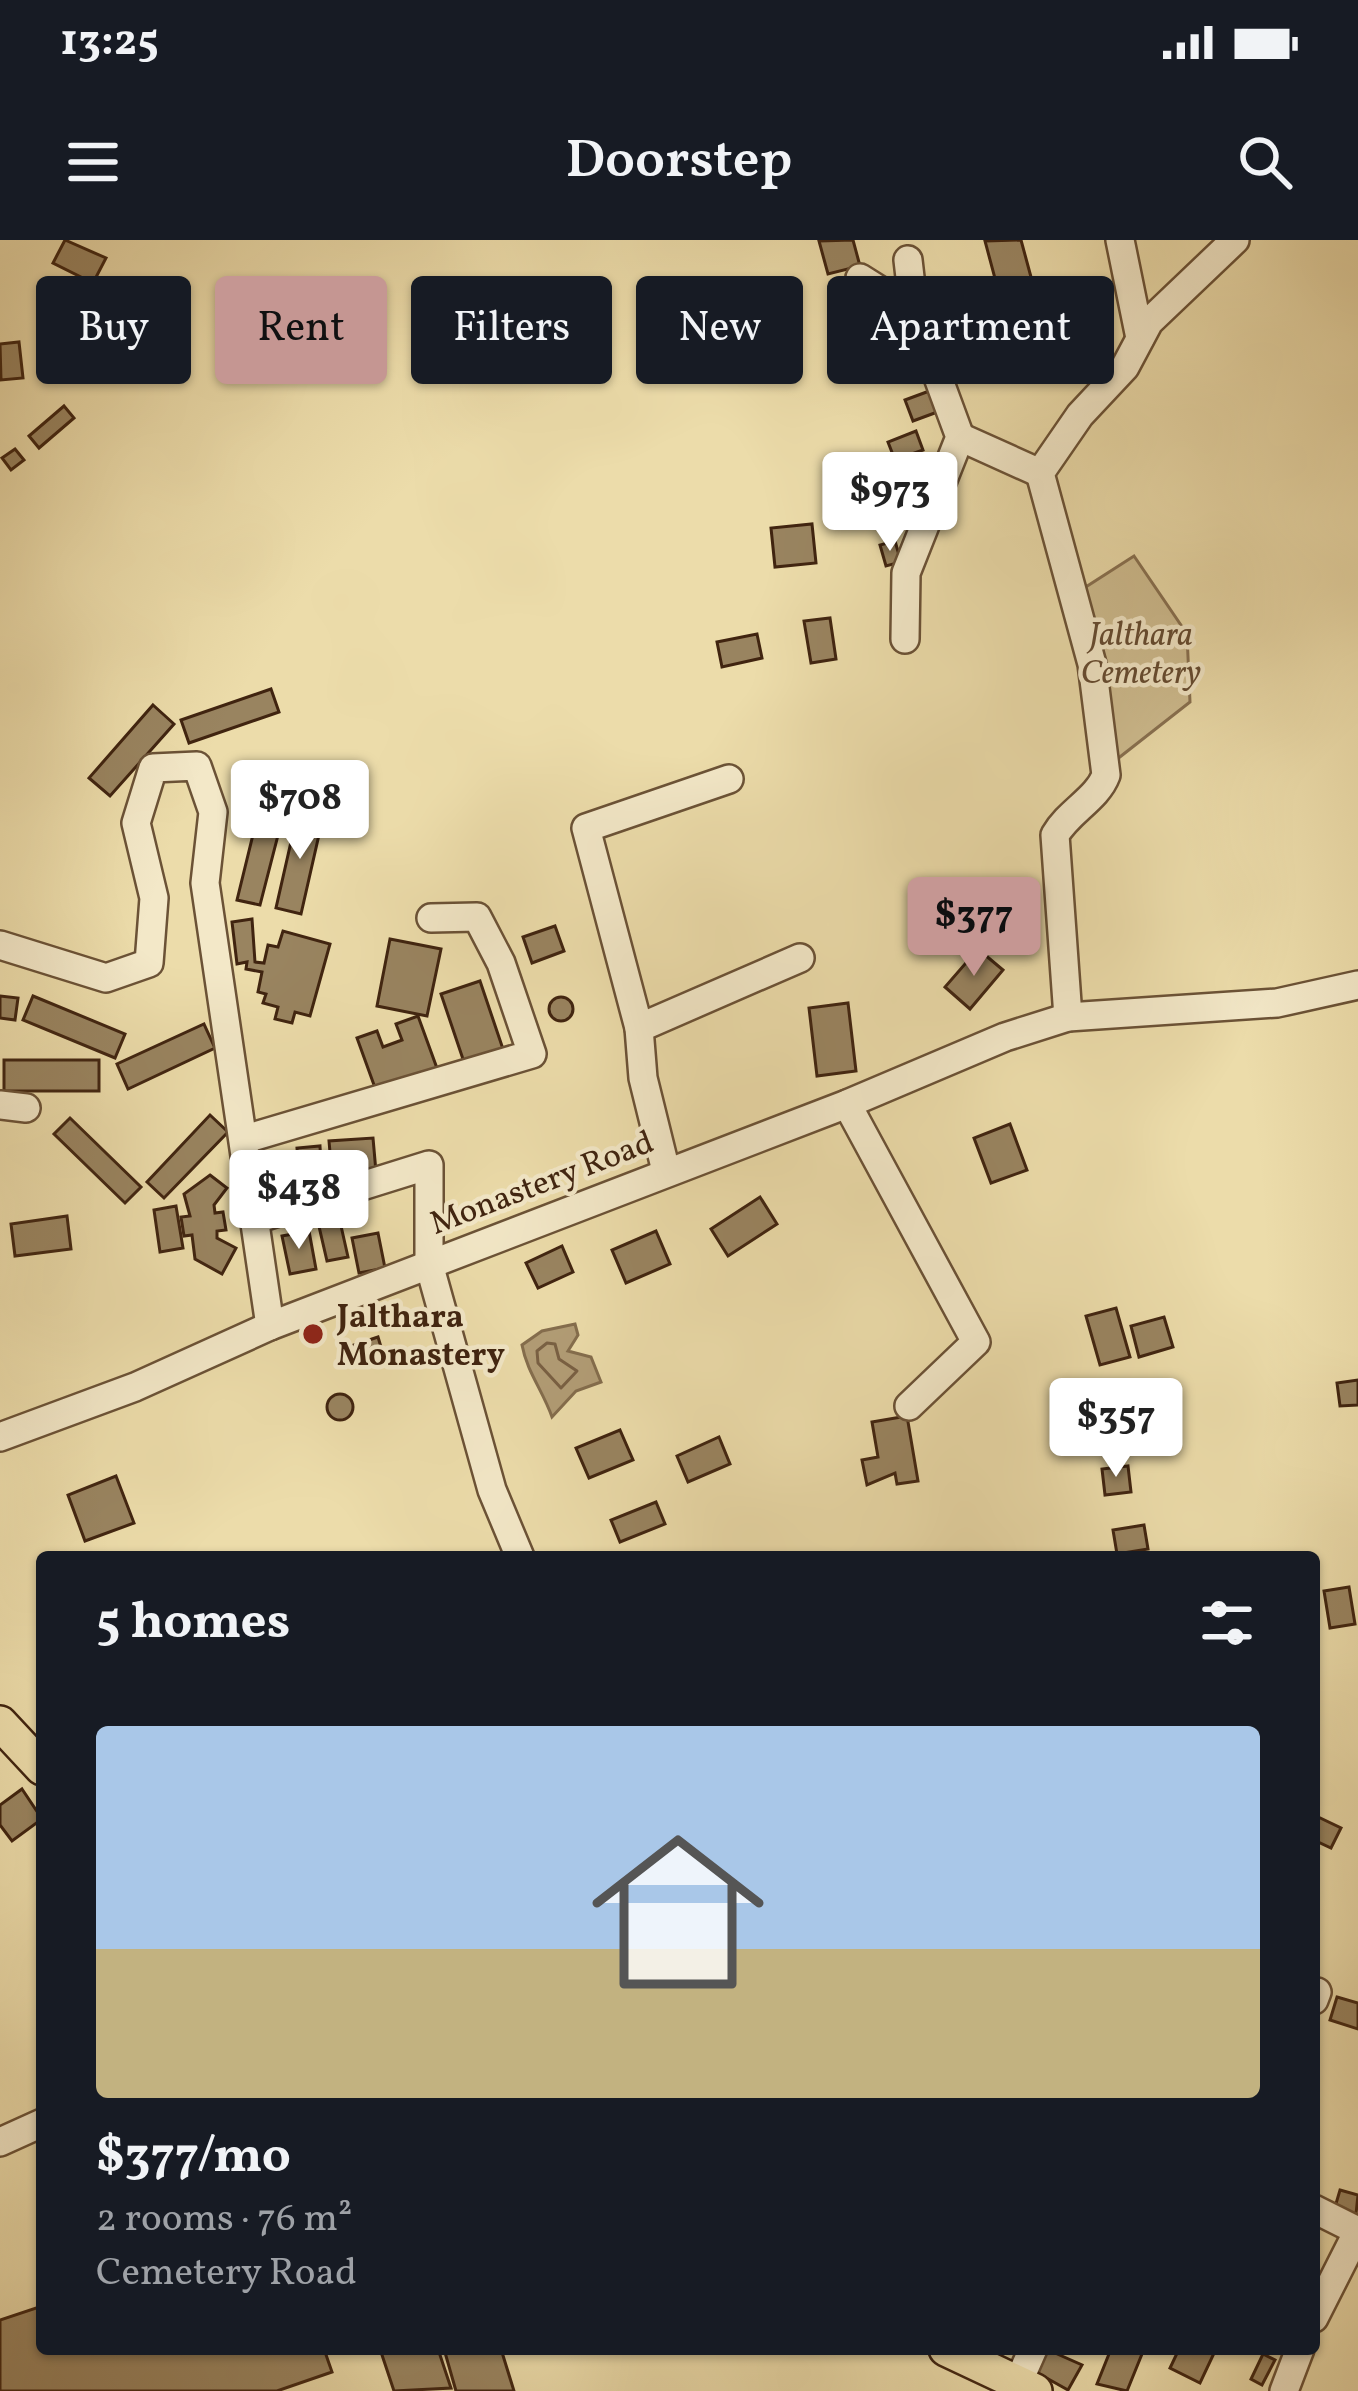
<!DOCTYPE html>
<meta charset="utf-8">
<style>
:root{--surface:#171b24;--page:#20242c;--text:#f1f3f6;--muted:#9ea1a6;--line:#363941;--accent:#c59692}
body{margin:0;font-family:Vollkorn,serif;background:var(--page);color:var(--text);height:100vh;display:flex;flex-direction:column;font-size:45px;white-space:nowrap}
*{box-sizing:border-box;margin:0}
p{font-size:39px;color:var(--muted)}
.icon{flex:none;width:66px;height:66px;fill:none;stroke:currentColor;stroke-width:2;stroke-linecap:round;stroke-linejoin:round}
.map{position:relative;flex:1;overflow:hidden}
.side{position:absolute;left:36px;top:1311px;width:1284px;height:804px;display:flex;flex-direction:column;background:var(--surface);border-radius:12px;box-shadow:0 3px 9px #0004}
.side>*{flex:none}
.top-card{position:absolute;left:36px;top:36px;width:1287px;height:108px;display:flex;gap:24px}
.price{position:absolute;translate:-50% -102px;padding:0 27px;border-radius:12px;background:#fff;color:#222;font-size:39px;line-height:78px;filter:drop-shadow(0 3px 6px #0008)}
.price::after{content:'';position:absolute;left:50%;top:72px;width:36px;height:27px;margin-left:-18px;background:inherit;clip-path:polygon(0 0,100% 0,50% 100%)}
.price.selected{background:var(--accent);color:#111}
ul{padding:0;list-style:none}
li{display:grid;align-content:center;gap:24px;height:636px;padding:0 60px}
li+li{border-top:3px solid var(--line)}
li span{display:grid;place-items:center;height:372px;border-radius:12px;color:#555}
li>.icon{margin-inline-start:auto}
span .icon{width:216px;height:216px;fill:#fffc;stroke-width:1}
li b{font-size:51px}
h2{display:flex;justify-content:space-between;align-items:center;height:144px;padding:0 60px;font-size:51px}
.chip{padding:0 42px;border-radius:12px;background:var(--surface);box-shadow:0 3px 9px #0004;font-size:42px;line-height:108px}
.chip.selected{background:var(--accent);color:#111}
.status{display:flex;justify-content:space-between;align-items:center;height:84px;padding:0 60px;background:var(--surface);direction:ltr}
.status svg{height:33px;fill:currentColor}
header{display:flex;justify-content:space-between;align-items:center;height:156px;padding:0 60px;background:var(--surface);font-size:54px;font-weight:600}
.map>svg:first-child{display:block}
.green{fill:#cfbd90;stroke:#887050;stroke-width:3}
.water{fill:#b29d76;stroke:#846d4d;stroke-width:3}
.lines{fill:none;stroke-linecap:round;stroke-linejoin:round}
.shore{stroke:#796043;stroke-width:3}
.building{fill:#998460;stroke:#402410;stroke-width:3}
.minor-casing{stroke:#6b5236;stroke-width:32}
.major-casing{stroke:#402410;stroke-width:38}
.minor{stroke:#f3e8c8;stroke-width:27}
.major{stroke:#ecdcaa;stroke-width:33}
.poi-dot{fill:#8f2418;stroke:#f3e8c8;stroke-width:4.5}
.labels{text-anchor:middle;stroke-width:9;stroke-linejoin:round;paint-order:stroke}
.park-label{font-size:33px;font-style:italic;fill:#644a30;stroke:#f3e8c8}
.street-label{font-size:33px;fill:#402410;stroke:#f3e8c8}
.poi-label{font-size:33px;font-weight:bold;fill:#402410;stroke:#f3e8c8;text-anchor:start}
</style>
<div class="status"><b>13:25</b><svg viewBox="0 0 49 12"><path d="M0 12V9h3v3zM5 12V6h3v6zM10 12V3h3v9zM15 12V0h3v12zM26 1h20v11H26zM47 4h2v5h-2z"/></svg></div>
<header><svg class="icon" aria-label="menu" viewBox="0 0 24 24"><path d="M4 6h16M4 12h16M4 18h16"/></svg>Doorstep<svg class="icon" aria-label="search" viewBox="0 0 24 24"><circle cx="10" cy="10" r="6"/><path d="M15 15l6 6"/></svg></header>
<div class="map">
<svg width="1358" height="2151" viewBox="0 0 1358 2151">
<rect width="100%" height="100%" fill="#ecdcaa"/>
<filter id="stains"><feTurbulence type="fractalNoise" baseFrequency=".00167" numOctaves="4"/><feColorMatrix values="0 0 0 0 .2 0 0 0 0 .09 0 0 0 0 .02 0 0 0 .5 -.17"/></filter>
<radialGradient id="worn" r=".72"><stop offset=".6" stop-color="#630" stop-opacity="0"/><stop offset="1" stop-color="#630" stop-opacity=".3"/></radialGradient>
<polygon class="green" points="1134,316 1187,394 1190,462 1116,520 1078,352"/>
<path class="water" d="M575 1084 578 1095 568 1111 591 1117 601 1142 576 1151 552 1177C543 1151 527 1132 522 1105L542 1091Z"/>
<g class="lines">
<polygon class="shore" points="547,1103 555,1104 559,1119 577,1131 561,1148 538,1123 537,1111"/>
</g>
<g class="building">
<polygon points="65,0 106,18 93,43 53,23"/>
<polygon points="853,0 860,26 828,34 819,1"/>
<polygon points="1021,0 1031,37 997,46 985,1"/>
<polygon points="19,102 23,138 1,140 0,104"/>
<polygon points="932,150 940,171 913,181 905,160"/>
<polygon points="64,166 74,178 39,208 29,196"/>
<polygon points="916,191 923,210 895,220 888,202"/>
<polygon points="15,209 24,220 11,230 2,218"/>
<polygon points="913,219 920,237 881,251 874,234"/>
<polygon points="812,284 816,323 775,327 771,288"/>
<polygon points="895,301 901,322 886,326 880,305"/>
<polygon points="830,378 836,419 811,423 804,381"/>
<polygon points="757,394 762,418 722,427 717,402"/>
<polygon points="271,449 279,472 189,503 181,480"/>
<polygon points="153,465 174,484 110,556 89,538"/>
<polygon points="261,562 285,568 260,665 237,660"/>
<polygon points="298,571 323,577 301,674 276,668"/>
<polygon points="252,679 255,722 264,723 268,705 278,707 283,691 330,704 310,776 295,772 292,783 275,779 278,767 263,763 266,754 258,752 262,732 246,729 247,722 237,724 232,682"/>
<polygon points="555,686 564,711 532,723 523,697"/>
<polygon points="390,699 441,709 427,776 377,766"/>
<polygon points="978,709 1003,730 970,769 945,747"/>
<polygon points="480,741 504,812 465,825 441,754"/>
<polygon points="0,756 18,758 15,780 0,778"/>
<polygon points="33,756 125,794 115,818 23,780"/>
<circle cx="561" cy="769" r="12"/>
<polygon points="848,763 856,831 817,836 809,768"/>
<polygon points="418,776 438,831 378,856 357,798 377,791 383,807 402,800 396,784"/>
<polygon points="204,784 215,808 128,849 117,824"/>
<rect x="4" y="820" width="95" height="31"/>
<polygon points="210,875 228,892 164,958 147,942"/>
<polygon points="70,878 141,947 125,963 54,894"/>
<polygon points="1010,884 1027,930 991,943 974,898"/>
<polygon points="373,898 376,932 332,936 329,901"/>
<polygon points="320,906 322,947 300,948 297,908"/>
<polygon points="210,935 227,948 214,965 215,973 223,972 226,990 217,991 217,998 236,1008 222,1034 195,1019 192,995 184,996 181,977 190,976 184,954"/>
<polygon points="760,957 777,984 728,1016 711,989"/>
<polygon points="176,966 183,1008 160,1012 154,970"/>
<polygon points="67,976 71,1009 15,1016 11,984"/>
<polygon points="339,977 348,1017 327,1021 318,982"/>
<polygon points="309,991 316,1029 290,1034 282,996"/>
<polygon points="656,991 670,1024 626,1043 612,1010"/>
<polygon points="378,993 385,1028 359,1033 352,998"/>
<polygon points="562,1006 573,1032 538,1048 526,1023"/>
<polygon points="1116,1068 1130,1117 1100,1125 1086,1076"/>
<polygon points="1164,1077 1173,1107 1139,1117 1131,1086"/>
<polygon points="378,1097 384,1117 360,1124 354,1105"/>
<polygon points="1358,1140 1358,1165 1340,1166 1337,1143"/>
<circle cx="340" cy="1167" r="13"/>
<polygon points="907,1176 918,1241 897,1244 895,1233 867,1245 862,1220 878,1217 872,1182"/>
<polygon points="620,1190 633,1220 589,1238 576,1208"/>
<polygon points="719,1197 730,1224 688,1242 677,1216"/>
<polygon points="1128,1226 1131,1252 1105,1255 1102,1229"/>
<polygon points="116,1236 134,1283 85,1301 68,1255"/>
<polygon points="656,1262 665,1284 620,1302 611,1280"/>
<polygon points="1144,1285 1148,1309 1117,1314 1113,1290"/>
<polygon points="1349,1347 1355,1384 1330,1388 1324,1351"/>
<polygon points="22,1549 42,1579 12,1601 0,1585 0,1565"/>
<polygon points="1314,1575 1341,1588 1331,1608 1314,1600"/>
<polygon points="1337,1757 1358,1763 1358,1789 1330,1780"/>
<polygon points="1340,1950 1358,1955 1356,1974 1335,1967"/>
<polygon points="42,2066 42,2109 324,2109 332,2132 277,2151 0,2151 0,2080"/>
<polygon points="380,2109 438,2109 451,2148 394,2151"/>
<polygon points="444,2109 501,2109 514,2151 456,2151"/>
<polygon points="1046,2109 1082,2125 1068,2150 1034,2131"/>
<polygon points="1111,2109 1144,2109 1127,2151 1097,2144"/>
<polygon points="1179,2109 1216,2109 1200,2143 1170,2128"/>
<polygon points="1263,2114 1275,2120 1262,2145 1251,2139"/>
</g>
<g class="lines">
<g class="minor-casing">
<g id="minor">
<polyline points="1120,0 1140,98"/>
<polyline points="908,20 914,72"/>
<polyline points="860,38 914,72 960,197 906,333 905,399"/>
<polyline points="960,197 1040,233"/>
<polyline points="0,705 106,738 149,723 154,658 136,583 153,528 197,526 213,572 205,643 270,1086"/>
<path d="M1068 777 1055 595C1069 571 1097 559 1106 535L1092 424 1040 233 1080 175 1125 127 1149 82 1235 0"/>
<polyline points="639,788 586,588 729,539"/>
<polyline points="847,864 976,1102 909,1166"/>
<polyline points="0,865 26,868"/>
<polyline points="245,899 532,814 501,723 477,677 431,678"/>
<polyline points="666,931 643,838 639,788 800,718"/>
<polyline points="256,979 429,925 429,1024 492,1250 520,1317"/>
<polyline points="0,1197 135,1147 270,1086 847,864 1005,797 1068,777 1277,763 1358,745"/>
<polyline points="1314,1760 1317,1752"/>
<polyline points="0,1902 42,1883"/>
<polyline points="1314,1969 1358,1991"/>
<polyline points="1314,2078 1358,1991"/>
<polyline points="1018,2143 1033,2109"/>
<polyline points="1284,2151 1300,2109"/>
</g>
</g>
<g class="major-casing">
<g id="major">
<polyline points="0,1483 42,1528"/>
<polyline points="946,2109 1035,2151"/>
</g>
</g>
<use href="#minor" class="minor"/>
<use href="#major" class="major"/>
</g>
<circle class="poi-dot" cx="313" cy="1094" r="12"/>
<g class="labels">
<g class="park-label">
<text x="1141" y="405">Jalthara<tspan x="1141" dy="38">Cemetery</tspan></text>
</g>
<g class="street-label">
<text transform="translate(541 941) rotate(-21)" y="12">Monastery Road</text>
</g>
<g class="poi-label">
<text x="337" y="1087">Jalthara<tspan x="337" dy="38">Monastery</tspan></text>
</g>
</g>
<rect width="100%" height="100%" filter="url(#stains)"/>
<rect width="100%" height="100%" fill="url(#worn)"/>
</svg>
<b class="price" style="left:890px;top:314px">$973</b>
<b class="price" style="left:300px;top:622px">$708</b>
<b class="price selected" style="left:974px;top:739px">$377</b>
<b class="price" style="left:299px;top:1012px">$438</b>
<b class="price" style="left:1116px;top:1240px">$357</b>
<div class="top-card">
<a class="chip">Buy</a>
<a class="chip selected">Rent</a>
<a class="chip">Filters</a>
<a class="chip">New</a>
<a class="chip">Apartment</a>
</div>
<section class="side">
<h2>5 homes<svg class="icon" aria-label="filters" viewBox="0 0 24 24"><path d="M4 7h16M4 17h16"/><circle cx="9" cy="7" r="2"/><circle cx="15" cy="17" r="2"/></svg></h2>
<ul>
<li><span style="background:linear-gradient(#a9c7e8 60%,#c2b280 0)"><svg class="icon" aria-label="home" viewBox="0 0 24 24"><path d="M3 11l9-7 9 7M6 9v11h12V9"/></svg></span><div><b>$377/mo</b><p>2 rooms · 76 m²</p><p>Cemetery Road</p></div></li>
</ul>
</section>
</div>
